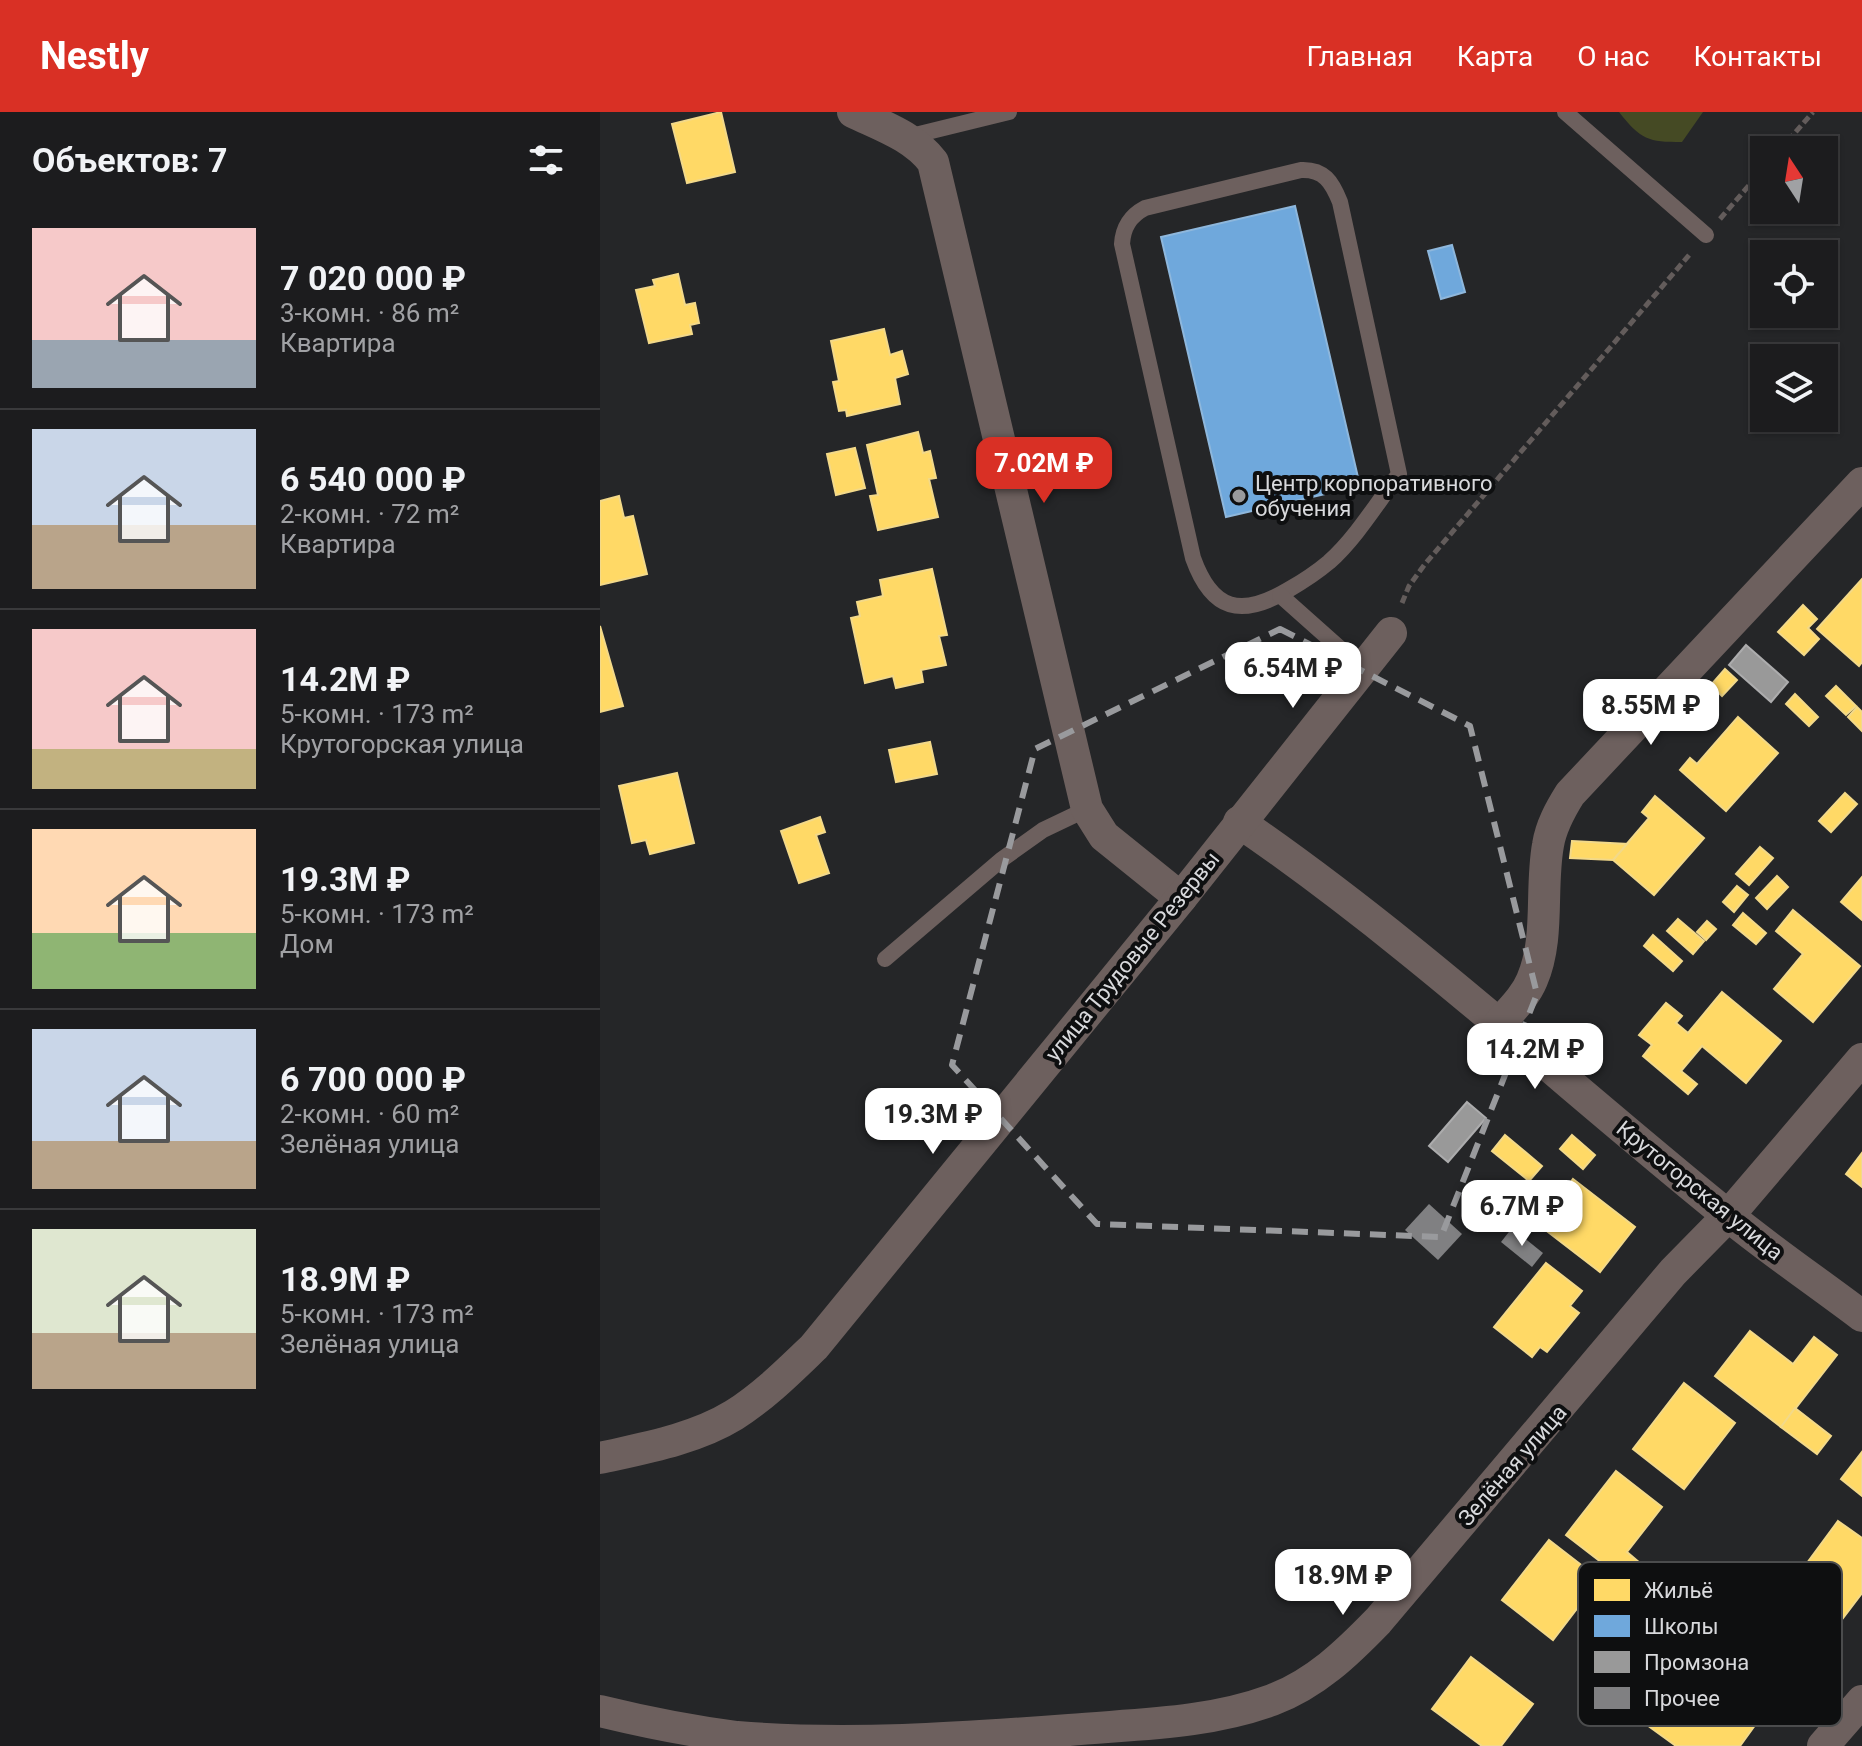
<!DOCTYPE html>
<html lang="ru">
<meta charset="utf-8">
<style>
:root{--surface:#1c1c1e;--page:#252527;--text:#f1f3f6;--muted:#a0a1a4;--line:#3a3a3c;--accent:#d93025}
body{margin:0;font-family:Roboto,sans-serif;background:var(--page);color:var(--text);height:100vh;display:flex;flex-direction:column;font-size:30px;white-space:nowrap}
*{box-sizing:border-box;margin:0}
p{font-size:26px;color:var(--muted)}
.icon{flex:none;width:44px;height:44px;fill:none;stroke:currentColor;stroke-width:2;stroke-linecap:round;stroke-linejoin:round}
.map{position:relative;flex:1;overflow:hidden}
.details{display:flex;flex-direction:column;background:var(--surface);width:600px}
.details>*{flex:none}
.needle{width:52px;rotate:348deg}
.tools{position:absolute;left:1150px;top:24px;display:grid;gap:16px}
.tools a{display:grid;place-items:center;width:88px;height:88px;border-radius:0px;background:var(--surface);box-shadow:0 2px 6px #0004,0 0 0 2px var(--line);font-size:40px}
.price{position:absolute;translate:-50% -68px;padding:0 18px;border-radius:16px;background:#fff;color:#222;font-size:26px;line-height:52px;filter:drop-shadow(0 2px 4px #0008)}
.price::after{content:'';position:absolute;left:50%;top:48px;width:24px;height:18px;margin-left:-12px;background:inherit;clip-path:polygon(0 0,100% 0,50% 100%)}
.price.on{background:var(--accent);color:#fff}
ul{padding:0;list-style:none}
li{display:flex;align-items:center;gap:24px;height:200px;padding:0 32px}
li+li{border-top:2px solid var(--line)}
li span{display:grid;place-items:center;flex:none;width:224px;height:160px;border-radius:0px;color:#555}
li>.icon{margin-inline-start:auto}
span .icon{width:96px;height:96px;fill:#fffc;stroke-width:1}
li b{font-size:34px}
h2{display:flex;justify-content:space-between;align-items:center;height:96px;padding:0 32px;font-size:34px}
header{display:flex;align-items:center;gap:48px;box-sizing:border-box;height:112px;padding:0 40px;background:var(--accent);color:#fff}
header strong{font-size:38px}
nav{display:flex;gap:44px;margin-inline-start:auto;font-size:28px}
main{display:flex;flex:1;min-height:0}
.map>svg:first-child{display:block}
.green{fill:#454a24}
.homes{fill:#ffd966;stroke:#f3d989;stroke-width:2}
.schools{fill:#6fa8dc;stroke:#8eb7dc;stroke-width:2}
.industry{fill:#999;stroke:#acacad;stroke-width:2}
.building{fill:#808082}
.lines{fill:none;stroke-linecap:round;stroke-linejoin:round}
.path{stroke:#635c5b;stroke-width:5;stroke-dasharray:8 4;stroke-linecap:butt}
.lane{stroke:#6d605e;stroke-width:16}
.street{stroke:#6d605e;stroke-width:32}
.marked{fill:none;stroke:#999a9d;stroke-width:6;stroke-dasharray:16 10;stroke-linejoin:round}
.poi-dot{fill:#999a9d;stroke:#0e0f10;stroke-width:3}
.labels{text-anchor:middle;stroke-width:8;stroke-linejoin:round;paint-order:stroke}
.poi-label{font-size:22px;fill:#d8d9dc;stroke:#0e0f10;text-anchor:start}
.street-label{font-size:22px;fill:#d8d9dc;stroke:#0e0f10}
.key{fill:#0e0f10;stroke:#4b4c4d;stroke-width:2}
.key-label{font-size:22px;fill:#d8d9dc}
</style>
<header>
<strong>Nestly</strong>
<nav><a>Главная</a><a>Карта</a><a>О нас</a><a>Контакты</a></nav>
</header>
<main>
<section class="details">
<h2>Объектов: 7<svg class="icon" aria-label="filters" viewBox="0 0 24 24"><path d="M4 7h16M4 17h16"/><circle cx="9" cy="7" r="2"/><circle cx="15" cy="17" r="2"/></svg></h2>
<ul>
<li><span style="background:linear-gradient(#f6c9c9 70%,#9aa5b1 0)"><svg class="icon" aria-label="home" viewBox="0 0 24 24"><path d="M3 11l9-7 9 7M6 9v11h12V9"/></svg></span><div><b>7 020 000 ₽</b><p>3-комн. · 86 m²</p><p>Квартира</p></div></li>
<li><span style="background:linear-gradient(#c9d6e8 60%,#b9a48a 0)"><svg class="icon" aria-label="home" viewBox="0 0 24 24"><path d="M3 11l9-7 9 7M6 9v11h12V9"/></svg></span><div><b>6 540 000 ₽</b><p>2-комн. · 72 m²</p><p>Квартира</p></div></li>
<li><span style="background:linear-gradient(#f6c9c9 75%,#c2b280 0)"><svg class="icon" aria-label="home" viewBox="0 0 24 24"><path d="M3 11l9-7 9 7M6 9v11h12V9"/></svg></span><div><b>14.2M ₽</b><p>5-комн. · 173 m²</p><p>Крутогорская улица</p></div></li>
<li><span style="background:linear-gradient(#ffd9b3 65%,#8fb573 0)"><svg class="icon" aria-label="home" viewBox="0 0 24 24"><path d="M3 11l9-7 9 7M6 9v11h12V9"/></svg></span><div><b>19.3M ₽</b><p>5-комн. · 173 m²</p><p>Дом</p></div></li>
<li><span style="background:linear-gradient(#c9d6e8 70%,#b9a48a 0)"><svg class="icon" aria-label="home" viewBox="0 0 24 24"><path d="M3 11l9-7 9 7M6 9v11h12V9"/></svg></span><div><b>6 700 000 ₽</b><p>2-комн. · 60 m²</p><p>Зелёная улица</p></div></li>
<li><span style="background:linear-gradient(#dfe7d0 65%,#b9a48a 0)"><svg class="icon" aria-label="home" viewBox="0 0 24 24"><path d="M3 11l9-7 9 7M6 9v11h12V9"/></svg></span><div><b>18.9M ₽</b><p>5-комн. · 173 m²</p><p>Зелёная улица</p></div></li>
</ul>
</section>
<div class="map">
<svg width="1262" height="1634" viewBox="0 0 1262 1634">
<rect width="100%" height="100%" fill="#252628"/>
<path class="green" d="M1019 0H1103L1082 30C1048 30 1041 28 1019 0Z"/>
<g class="homes">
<polygon points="121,0 135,60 87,71 72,12"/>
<polygon points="78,162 85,193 95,191 99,211 90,213 92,222 49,231 36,178 55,174 53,168"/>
<polygon points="284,217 290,243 302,239 308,262 295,266 300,292 247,304 246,298 239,299 233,270 239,269 231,229"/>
<polygon points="318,320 323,341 330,339 336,366 329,367 338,405 278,418 270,384 278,383 267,333"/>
<polygon points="255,336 265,376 236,383 227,342"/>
<polygon points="19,384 24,406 33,404 47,462 0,473 0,389"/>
<polygon points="332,457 347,523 339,524 346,553 321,558 323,570 296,576 293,564 265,571 251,506 260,504 257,490 283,484 280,468"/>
<polygon points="1262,467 1262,550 1259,554 1217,517"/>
<polygon points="1203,493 1217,507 1208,516 1219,527 1204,543 1178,520"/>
<polygon points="0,514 23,594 0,600"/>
<polygon points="1125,557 1137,568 1122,584 1111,573"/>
<polygon points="1236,574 1256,594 1246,603 1226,584"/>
<polygon points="1195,582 1218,605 1209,614 1186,592"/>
<polygon points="1257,595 1262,600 1262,619 1248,605"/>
<polygon points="1138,605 1178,641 1126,699 1080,658 1090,646 1097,652"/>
<polygon points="330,630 337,662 296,670 289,638"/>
<polygon points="77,661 94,731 50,742 46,728 32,731 19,674"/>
<polygon points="1245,681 1257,692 1231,720 1219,709"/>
<polygon points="1055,684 1104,726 1054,783 1013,748 1049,706 1042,700"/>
<polygon points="220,705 225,720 216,723 229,761 199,771 181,719"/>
<polygon points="972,729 1027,732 1013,748 970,746"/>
<polygon points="1160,735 1173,746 1149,773 1136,762"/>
<polygon points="1177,764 1188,775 1167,797 1156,786"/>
<polygon points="1262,765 1262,808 1241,790"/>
<polygon points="1137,774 1148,783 1134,800 1123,790"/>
<polygon points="1193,798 1260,854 1213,910 1174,877 1203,842 1176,819"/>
<polygon points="1143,801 1166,821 1156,832 1133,813"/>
<polygon points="1078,807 1104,829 1093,842 1067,819"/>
<polygon points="1107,809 1116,817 1106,828 1097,820"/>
<polygon points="1053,823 1082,849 1073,859 1044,834"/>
<polygon points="1122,880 1181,929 1146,971 1102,934 1081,959 1097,972 1088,982 1043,944 1052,933 1039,923 1066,891 1082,904 1076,911 1088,921"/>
<polygon points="905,1023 942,1054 929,1069 892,1039"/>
<polygon points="972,1023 995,1043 983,1057 960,1037"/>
<polygon points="1262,1041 1262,1075 1246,1062"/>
<polygon points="973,1067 1035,1115 1000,1160 939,1113"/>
<polygon points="946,1151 982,1179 970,1194 979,1201 947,1240 940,1235 932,1245 894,1215"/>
<polygon points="1150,1219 1193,1252 1214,1225 1237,1243 1181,1315 1115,1264"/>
<polygon points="1084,1271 1135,1311 1084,1377 1033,1337"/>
<polygon points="1195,1296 1231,1324 1217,1342 1181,1315"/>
<polygon points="1262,1340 1262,1384 1241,1367"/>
<polygon points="1016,1359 1062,1395 1027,1440 1041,1452 1027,1470 966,1423"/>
<polygon points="1238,1409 1262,1426 1262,1481 1243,1506 1193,1470"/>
<polygon points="949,1428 1029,1490 1019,1504 989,1481 953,1528 902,1488"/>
<polygon points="871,1545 933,1592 901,1634 882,1634 832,1597"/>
<polygon points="1068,1558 1098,1579 1112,1559 1166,1598 1140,1634 1076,1634 1025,1597 1040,1577 1049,1583"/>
</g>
<g class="schools">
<polygon points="695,94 760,374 626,405 561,125"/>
<polygon points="852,133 865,180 841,187 828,139"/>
</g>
<g class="industry">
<polygon points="1146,533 1188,570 1171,590 1129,553"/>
<polygon points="867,990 886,1006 848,1050 829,1034"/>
</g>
<g class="building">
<polygon points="829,1092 862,1122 838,1148 805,1118"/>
<polygon points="912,1116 943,1141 932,1155 901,1130"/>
</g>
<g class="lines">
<g class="path">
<polyline points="1180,38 1213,0"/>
<polyline points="1120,107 1164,56"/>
<polyline points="802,491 809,474 825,452 1090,142"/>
</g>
<g class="lane">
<polyline points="965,0 1106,123"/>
<polyline points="307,25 409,0"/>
<path d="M701 58C724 57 732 70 740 90L799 362C777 391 756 426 729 450 716 461 702 470 688 478 641 506 612 499 593 446L522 132C523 115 530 104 545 96Z"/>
<polyline points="680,483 762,556"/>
<polyline points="285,847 401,748 443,718 487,697"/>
</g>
<g class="street">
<path d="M253 0C282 14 313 24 333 50L487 697 504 724 581 786"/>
<path d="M639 710C811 828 964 971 1126 1102 1170 1138 1217 1170 1262 1204"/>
<path d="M899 912C911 898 925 885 932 868 950 826 940 777 948 733 951 714 960 698 970 682L1262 371"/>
<path d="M0 1346C45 1336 95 1327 134 1303 164 1284 189 1259 214 1235L581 786 791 521"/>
<path d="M0 1599C45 1610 90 1619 137 1625 247 1634 359 1626 469 1618 537 1612 607 1612 672 1588 715 1572 747 1541 778 1509L1073 1160 1128 1104 1262 947"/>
<polyline points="1223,1634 1262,1589"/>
</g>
</g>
<path class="marked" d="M680 517 870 614 937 882 841 1125 497 1112 352 953 435 637Z"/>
<circle class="poi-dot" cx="639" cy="384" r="8"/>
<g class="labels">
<g class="poi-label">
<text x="655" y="379">Центр корпоративного<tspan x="655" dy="25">обучения</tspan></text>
</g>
<g class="street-label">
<text transform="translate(532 844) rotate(-51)" y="8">улица Трудовые Резервы</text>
<text transform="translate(1100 1078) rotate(39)" y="8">Крутогорская улица</text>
<text transform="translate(912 1353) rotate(-49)" y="8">Зелёная улица</text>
</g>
</g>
<rect x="978" y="1450" width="264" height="164" rx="12" class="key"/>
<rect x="994" y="1467" width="36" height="22" fill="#ffd966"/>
<rect x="994" y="1503" width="36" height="22" fill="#6fa8dc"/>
<rect x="994" y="1539" width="36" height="22" fill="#999"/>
<rect x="994" y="1575" width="36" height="22" fill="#808082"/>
<g class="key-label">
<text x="1044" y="1486">Жильё</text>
<text x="1044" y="1522">Школы</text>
<text x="1044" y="1558">Промзона</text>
<text x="1044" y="1594">Прочее</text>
</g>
</svg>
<div class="tools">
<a><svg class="needle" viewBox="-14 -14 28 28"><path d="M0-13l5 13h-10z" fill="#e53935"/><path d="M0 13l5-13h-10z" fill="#a0a1a4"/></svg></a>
<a><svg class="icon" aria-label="locate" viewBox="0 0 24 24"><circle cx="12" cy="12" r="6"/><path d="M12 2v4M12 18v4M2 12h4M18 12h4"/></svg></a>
<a><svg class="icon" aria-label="layers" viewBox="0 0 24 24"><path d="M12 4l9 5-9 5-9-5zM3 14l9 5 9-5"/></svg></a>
</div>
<b class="price on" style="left:444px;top:393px">7.02M ₽</b>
<b class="price" style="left:693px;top:598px">6.54M ₽</b>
<b class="price" style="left:1051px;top:635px">8.55M ₽</b>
<b class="price" style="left:935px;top:979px">14.2M ₽</b>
<b class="price" style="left:333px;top:1044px">19.3M ₽</b>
<b class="price" style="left:922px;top:1136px">6.7M ₽</b>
<b class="price" style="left:743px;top:1505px">18.9M ₽</b>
</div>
</main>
